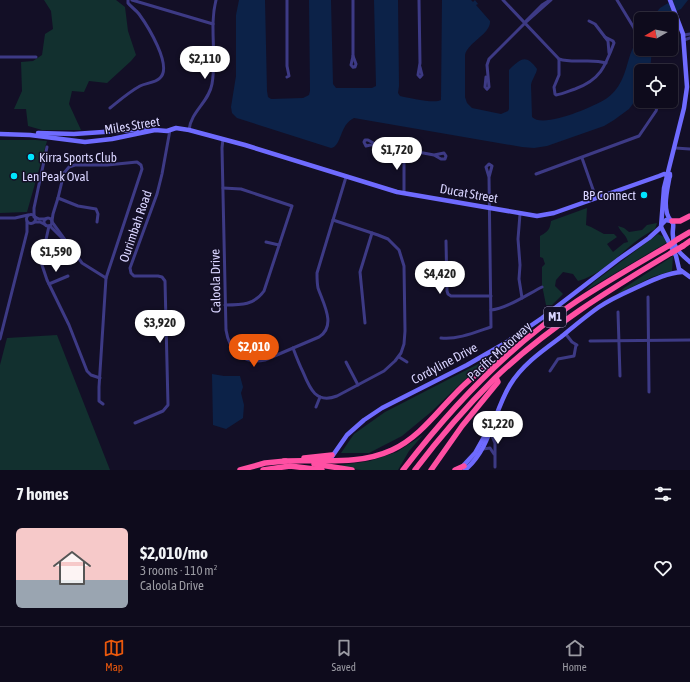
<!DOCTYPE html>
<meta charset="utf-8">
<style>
:root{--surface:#0e0b1c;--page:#171425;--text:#f1f3f6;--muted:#9b9ba3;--line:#2e2b3b;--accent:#ea580c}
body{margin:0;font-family:"Asap Condensed",sans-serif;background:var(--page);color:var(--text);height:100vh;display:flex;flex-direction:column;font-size:15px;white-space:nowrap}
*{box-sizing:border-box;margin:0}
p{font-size:13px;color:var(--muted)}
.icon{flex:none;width:22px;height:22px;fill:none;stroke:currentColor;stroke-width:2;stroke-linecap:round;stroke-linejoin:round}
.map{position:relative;height:470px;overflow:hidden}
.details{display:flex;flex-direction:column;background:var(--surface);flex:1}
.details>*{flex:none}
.needle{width:26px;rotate:260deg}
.controls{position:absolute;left:634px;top:12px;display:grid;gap:8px}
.controls a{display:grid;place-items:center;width:44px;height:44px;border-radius:6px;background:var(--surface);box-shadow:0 1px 3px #0004,0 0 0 1px var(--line);font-size:20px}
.price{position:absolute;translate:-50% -34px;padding:0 9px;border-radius:14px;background:#fff;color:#222;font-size:13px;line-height:26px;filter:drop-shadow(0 1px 2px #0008)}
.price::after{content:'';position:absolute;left:50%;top:24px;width:12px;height:9px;margin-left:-6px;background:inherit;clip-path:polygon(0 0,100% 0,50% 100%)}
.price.on{background:var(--accent);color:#fff}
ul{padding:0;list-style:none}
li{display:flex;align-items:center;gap:12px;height:100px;padding:0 16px}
li span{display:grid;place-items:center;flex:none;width:112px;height:80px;border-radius:6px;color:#555}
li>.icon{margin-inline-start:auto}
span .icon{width:48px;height:48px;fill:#fffc;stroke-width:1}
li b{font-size:17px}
h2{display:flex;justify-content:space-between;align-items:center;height:48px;padding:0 16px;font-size:17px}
.dock{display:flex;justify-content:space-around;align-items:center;height:56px;border-top:1px solid var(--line);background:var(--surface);font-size:11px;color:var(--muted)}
.dock a{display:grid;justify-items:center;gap:2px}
.dock .on{color:var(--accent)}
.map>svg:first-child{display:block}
.green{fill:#12302f}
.water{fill:#0c2248}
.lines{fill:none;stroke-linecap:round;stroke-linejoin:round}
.street{stroke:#3d3a85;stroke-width:3}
.secondary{stroke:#6f6bff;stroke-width:4.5}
.highway{stroke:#ff4fa3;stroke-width:5.5}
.highway-bridge{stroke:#ff4fa3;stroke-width:5.5}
.poi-dot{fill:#00e5ff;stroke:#130f26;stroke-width:1.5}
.labels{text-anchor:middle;stroke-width:3;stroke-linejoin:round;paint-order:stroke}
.shield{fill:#130f26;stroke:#9e99be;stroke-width:1}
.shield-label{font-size:12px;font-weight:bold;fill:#d9d4ff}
.street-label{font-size:13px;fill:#d9d4ff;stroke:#130f26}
.poi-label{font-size:13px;fill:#d9d4ff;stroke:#130f26;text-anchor:start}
</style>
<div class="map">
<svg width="690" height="470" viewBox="0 0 690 470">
<rect width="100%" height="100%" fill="#130f26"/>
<g class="green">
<polygon points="44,0 116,0 125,7 128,31 136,55 131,61 107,83 89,81 84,92 72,91 69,104 81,130 42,130 28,126 26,109 14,109 22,91 21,62 33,61 42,55 45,34 53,29 51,11"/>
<path d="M673 13C678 24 680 35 679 47L671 48V19H662L667 15Z"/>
<polygon points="0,140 36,140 47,141 27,212 0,213"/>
<path d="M587 208 586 225 591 227 604 234H614L617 237 607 244 613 252 624 243 628 242C626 234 621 233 618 226L624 228 629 232 642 230 647 225 657 223 655 229C650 232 644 235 639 239 619 254 603 274 578 281L573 274 563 272 556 280 555 286 563 294 552 305H546L542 285V267L545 264 543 258 540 257V236C548 232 550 229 551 221Z"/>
<polygon points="658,234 666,238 666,243 585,291 594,282"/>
<polygon points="673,256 672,271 652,277 616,295 624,288"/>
<polygon points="57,335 110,470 0,470 0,365 7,338"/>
<polygon points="484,361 431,412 402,436 369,453 341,453 354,434 385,412"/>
<polygon points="423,435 409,451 398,470 361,470 341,468 341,465 370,461 397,452"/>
</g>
<g class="water">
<path d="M239 0H265L267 91 268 97 271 99 303 98 309 95 310 91 309 0H331L333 84 336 88H372L376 86 374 0H398L399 86 398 93 400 96C409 98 435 104 441 100L442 0H471L473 2 475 0 478 4 476 5 490 21C491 34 468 42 465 55V97L467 103 472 108 501 114 508 111 509 109V70C521 58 526 54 537 69 536 75 532 79 531 85L532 117C543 129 592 107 604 100 610 97 616 90 619 85 626 74 627 62 632 50 634 45 638 39 641 34V49H652L650 71H641V93L629 109 614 120 604 126 547 146 534 148 522 147 354 118C339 125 342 146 331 148L237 118 232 113 231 107 236 76V15Z"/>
<polygon points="673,0 688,0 681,9 667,15 662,19 651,19 660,8"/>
<polygon points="212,374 224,376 240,376 243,387 241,393 244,405 243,418 226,429 213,425"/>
</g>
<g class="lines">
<g class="street">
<polyline points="132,0 213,24"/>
<polyline points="287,0 287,66 289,76 287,77"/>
<polyline points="419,0 420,63 418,75 420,77"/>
<path d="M503 0 559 59C574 64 591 58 606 63"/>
<polyline points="617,0 634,28 635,32"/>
<polyline points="526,21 542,5 550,0"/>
<polyline points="589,21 595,24 608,41 609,53"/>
<polyline points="684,35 690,34"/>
<polyline points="684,40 690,38"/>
<polyline points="0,57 36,57"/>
<path d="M559 59V75L554 87 555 94 556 95C563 94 569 91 575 89 600 80 605 67 614 43L613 41 605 37"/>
<polyline points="353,67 351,65 353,56 353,0"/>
<polyline points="353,67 355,67 356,64 353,56"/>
<polyline points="420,67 422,75 420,77"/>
<polyline points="486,77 485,87 487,89"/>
<polyline points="487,89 489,87 487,65 489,59 525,23 551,0"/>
<path d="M110 108C120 100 129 92 140 86 146 83 155 83 160 78 173 66 147 25 139 14 136 10 131 7 128 3V0"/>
<path d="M189 130C191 111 209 102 212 84 217 56 209 27 216 0"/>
<path d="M223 139 222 148 226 330C229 350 243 365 265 360L319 337C337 326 323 303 318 288 317 283 317 278 317 273L346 177"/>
<polyline points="375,144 366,146 364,142 365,140 368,140 375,144 434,155 444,153 446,156 445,159 441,159 434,155"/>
<polyline points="675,148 690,149"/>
<polyline points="404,149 404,193"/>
<polyline points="582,158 596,198"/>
<polyline points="536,174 639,136 656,111 659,101"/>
<path d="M223 188 241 189 292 206 264 291C254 305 242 305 225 305"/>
<polyline points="58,198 78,206 96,209 98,214 97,222"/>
<polyline points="520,214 518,239 520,265 519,279 522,298"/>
<circle cx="31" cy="219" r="4.5"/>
<polyline points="34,217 34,208 47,147"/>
<polyline points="35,217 39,219 46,219"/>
<polyline points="0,218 15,218 28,215"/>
<circle cx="48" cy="222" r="4"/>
<polyline points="52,221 53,214 58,198 64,173 69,167 75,165 107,165 137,162 141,165 142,169 106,278 99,387 99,401 103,404"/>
<polyline points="34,222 40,222 46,225"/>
<polyline points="52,222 82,263 106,278"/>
<polyline points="49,226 41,262 47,280 69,325 87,371 91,375 100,378"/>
<polyline points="50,226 65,241"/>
<polyline points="446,241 447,291 448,294 451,296 491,296"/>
<polyline points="266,242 279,245"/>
<polyline points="49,284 68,276"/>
<polyline points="648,297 649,392"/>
<path d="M491 310C506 309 528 294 542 287"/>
<polyline points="618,312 620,376"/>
<polyline points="365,323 360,272 372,233"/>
<polyline points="565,333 572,342 577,345"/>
<path d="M441 338C457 340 476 332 491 327L489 177 486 167 489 164 492 166 489 177"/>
<polyline points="0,339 27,232 27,221"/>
<polyline points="590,341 690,340"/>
<path d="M293 348C296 356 299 364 303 372 310 389 316 404 337 396L384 371 395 361 401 353 404 344 405 331 404 266 399 250 388 239 378 235 333 220"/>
<polyline points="399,357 407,362"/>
<polyline points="346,362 358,385"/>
<polyline points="550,371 558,359 574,356 576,345"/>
<polyline points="316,407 320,397"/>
<polyline points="135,423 163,411 168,405 165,281 162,277 158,276 134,276 131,273 130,268 157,194 162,174 170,130"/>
<polyline points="489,435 492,436 495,443 495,467"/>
<polyline points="483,449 490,448 494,454"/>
</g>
<g class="secondary">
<polyline points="670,0 683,34 687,87 684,108 664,188 661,227 676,256 679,269 690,277"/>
<polyline points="38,133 74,134 147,129"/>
<polyline points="0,134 30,135 85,142 112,139 155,130 167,131 176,128 189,130 245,145 397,192 537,216 554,213 659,176 664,174 670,176"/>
<path d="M670 174C668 188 661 209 671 221"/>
<path d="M662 224 666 220 671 221 673 223C674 227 672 231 673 236 673 248 681 254 690 262"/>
<polyline points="331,458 347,435 364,420 382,408 467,365 507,342 542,318 619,259 649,238 661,227"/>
<polyline points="462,467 475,453 484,437 489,435"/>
<path d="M465 470C491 448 493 413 510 385 522 365 542 351 561 337 573 327 586 316 599 307 612 298 627 292 642 285 655 279 668 273 682 272"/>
</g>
<g class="highway">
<polyline points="672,221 680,221 690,216"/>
<polyline points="678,239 690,232"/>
<polyline points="683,246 690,241"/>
<polyline points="304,458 332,455"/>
<path d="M284 461C321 459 357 466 392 450 434 431 455 378 499 362"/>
<polyline points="314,464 352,470"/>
<polyline points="240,470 265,463 286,461"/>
<polyline points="263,470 290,466 322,470"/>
<path d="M403 470C452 406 509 346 577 301 606 282 637 264 668 246"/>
<path d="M415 470C439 438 466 407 495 378 547 328 609 290 671 253"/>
<polyline points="431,470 462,426 498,382 496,378"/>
<polyline points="455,470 464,466"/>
</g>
<g class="highway-bridge">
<polyline points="668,246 678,239"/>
<polyline points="671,253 683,246"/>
</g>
</g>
<g class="poi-dot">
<circle cx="31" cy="157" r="4"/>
<circle cx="14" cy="176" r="4"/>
<circle cx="644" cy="195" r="4"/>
</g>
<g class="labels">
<rect class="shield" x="544" y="307" width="22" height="20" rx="3"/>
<g class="shield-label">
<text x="555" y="321">M1</text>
</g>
<g class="street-label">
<text transform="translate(132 125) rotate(-9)" y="5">Miles Street</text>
<text transform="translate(469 193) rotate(10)" y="5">Ducat Street</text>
<text transform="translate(135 226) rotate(-71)" y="5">Ourimbah Road</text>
<text transform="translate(215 281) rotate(-91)" y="5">Caloola Drive</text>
<text transform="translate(499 351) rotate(-42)" y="5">Pacific Motorway</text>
<text transform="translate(444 363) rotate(-28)" y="5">Cordyline Drive</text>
</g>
<g class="poi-label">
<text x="39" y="162">Kirra Sports Club</text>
<text x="22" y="181">Len Peak Oval</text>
<text x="636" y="200" text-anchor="end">BP Connect</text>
</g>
</g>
</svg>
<div class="controls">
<a><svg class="needle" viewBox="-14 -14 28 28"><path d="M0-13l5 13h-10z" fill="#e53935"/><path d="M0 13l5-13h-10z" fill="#9b9ba3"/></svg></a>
<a><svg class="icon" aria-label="locate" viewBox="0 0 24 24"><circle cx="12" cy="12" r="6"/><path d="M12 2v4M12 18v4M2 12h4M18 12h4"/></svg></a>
</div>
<b class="price" style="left:205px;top:80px">$2,110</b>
<b class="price" style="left:397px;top:171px">$1,720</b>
<b class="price" style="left:56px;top:273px">$1,590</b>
<b class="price" style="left:440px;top:295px">$4,420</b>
<b class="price" style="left:160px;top:344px">$3,920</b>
<b class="price on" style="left:254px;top:368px">$2,010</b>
<b class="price" style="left:498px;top:445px">$1,220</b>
</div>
<section class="details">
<h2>7 homes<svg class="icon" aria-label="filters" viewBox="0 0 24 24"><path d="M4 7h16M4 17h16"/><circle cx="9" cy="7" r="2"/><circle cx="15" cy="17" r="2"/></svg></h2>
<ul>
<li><span style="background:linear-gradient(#f6c9c9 65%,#9aa5b1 0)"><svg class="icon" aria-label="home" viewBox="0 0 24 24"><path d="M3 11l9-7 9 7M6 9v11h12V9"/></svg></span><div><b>$2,010/mo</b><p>3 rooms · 110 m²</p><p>Caloola Drive</p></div><svg class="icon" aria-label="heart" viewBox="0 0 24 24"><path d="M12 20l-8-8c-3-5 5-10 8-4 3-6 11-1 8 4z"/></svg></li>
</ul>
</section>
<nav class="dock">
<a class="on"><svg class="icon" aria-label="map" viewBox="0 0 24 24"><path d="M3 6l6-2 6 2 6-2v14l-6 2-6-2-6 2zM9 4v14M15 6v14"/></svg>Map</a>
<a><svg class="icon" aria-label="saved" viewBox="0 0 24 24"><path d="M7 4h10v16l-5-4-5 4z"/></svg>Saved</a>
<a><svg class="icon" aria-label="home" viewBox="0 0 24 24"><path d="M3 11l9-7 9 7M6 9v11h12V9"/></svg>Home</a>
</nav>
